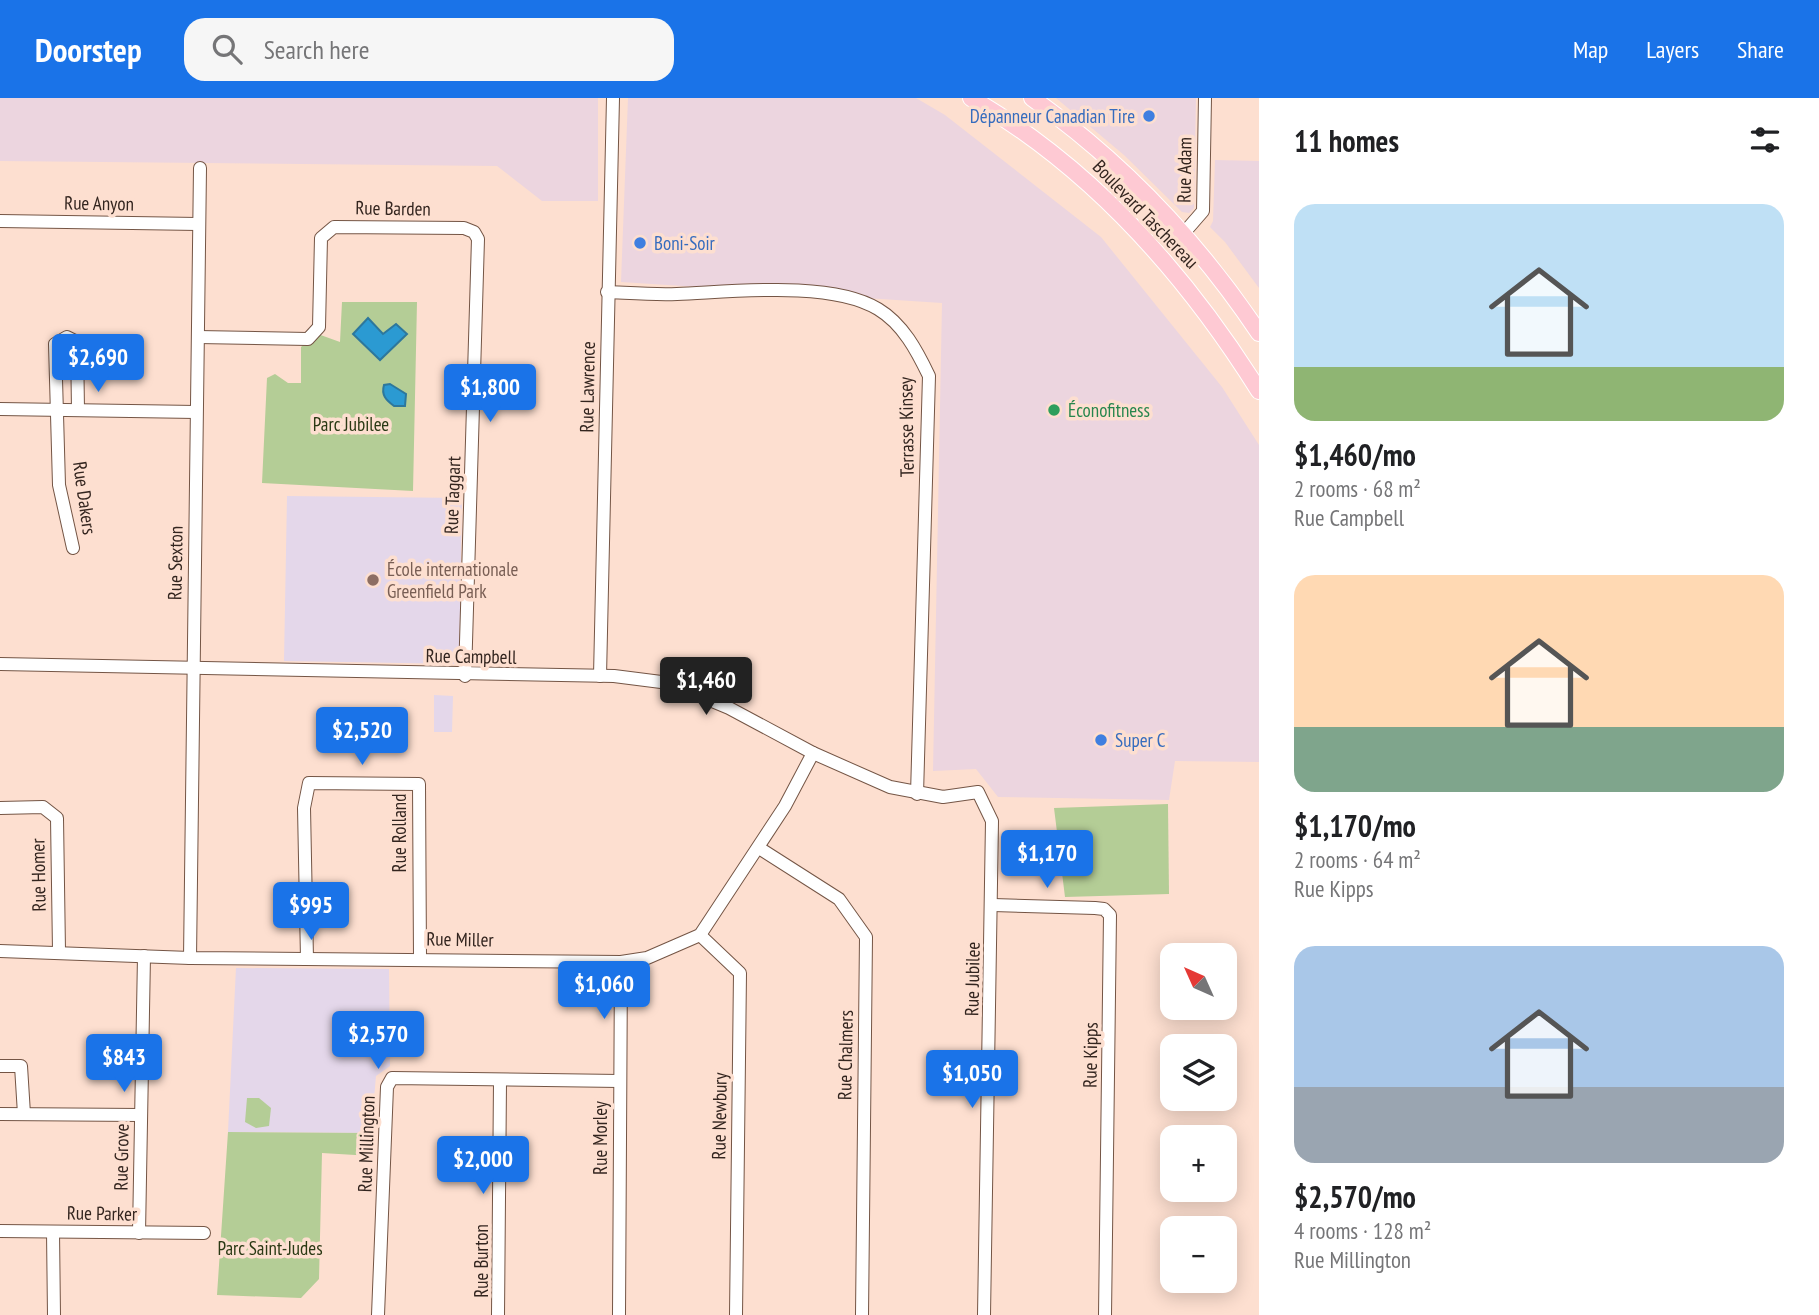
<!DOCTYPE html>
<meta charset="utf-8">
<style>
:root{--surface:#fff;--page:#f6f6f6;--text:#202124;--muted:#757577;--accent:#1a73e8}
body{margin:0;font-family:"PT Sans Narrow",sans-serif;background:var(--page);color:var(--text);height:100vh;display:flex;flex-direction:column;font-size:26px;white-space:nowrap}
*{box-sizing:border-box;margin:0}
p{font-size:23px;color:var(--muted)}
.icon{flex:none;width:38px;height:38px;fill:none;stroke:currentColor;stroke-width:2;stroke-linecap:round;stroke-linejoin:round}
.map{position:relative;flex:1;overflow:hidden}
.side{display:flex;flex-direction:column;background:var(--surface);width:560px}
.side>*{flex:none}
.needle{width:46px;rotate:315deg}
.controls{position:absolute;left:1160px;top:845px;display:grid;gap:14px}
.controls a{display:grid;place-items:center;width:77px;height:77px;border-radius:14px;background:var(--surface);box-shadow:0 4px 18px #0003;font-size:35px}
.price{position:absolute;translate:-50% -60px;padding:0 16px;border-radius:7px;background:var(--accent);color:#fff;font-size:23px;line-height:46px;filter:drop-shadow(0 2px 4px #0008)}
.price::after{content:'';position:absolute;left:50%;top:42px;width:21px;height:16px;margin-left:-10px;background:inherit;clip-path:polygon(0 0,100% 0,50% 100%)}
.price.active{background:#222;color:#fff}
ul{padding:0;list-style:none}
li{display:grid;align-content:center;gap:14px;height:371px;padding:0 35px}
li span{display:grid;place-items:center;height:217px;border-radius:21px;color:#555}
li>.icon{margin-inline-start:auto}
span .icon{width:126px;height:126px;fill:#fffc;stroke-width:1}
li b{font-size:30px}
h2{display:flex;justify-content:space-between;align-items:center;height:84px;padding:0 35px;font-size:30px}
header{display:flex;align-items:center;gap:42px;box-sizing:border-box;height:98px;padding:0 35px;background:var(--accent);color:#fff}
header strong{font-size:33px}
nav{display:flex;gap:38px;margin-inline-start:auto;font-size:24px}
.search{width:490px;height:63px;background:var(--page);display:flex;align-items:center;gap:18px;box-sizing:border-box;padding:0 24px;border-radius:21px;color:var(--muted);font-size:26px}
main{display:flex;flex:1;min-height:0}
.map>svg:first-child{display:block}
.commercial{fill:#ecd5df}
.education{fill:#e4d7ea}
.green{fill:#b4cd96}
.water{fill:#2b9ad2;stroke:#2d779c;stroke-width:2}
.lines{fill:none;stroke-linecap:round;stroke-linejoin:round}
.minor-casing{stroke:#745545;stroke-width:14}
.major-casing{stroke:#fff;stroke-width:18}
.minor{stroke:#fff;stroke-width:12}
.major{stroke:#fec9d3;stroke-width:16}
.shop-dot{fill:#3f7fe0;stroke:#fddfd0;stroke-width:2.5}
.leisure-dot{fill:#2e9e5b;stroke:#fddfd0;stroke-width:2.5}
.education-dot{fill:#8d6e63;stroke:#fddfd0;stroke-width:2.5}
.labels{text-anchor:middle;stroke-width:7;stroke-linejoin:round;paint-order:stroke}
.shop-label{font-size:19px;fill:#366cbe;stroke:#fddfd0;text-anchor:start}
.street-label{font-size:19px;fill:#33251f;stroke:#fddfd0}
.leisure-label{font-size:19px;fill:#27864d;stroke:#fddfd0;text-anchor:start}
.park-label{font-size:19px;fill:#2a3914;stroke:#fddfd0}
.education-label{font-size:19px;fill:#785e54;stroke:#fddfd0;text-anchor:start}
</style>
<header>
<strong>Doorstep</strong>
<div class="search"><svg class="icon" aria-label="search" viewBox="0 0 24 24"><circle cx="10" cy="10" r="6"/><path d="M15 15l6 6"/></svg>Search here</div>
<nav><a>Map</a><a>Layers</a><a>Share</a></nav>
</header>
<main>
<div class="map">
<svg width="1259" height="1217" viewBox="0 0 1259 1217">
<rect width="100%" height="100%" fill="#fddfd0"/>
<g class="commercial">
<polygon points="0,0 598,0 598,103 542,103 497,68 0,63"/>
<polygon points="628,0 916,0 945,17 1101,139 1222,289 1259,347 1259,664 1175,663 1169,702 998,699 976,671 933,673 942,205 621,184"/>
<polygon points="1056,0 1196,0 1194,110 1189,115 1182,114 1124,57"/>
<polygon points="1215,62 1259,63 1259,190 1225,144 1210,129 1213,123"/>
</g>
<g class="education">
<polygon points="287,398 462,400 459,566 284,563"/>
<polygon points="434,597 453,598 452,634 434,634"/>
<polygon points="236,870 389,871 390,968 376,978 371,1035 228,1034"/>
</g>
<g class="green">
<polygon points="342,204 417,204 413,393 262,385 267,280 275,276 288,285 301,285 301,249 315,235 340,244"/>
<polygon points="1168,706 1169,796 1065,799 1054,710"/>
<polygon points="247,1000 259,1000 271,1010 269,1028 256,1030 245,1024"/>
<polygon points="228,1034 371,1035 372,1058 322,1055 319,1181 301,1200 217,1197"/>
</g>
<g class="water">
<polygon points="368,220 383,236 396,226 407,236 380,262 353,236"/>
<path d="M390 286 406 296 405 308H394C386 302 381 297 384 287Z"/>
</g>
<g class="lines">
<g class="minor-casing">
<g id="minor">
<polyline points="0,123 198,126"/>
<polyline points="1183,136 1203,113 1205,0"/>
<path d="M607 194C630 195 654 197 677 196 731 194 831 182 878 211 903 226 917 253 929 278L917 696"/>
<polyline points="198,239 308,241 319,229 321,140 334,129 464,130 474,134 478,141 465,578"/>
<polyline points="0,311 196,314"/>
<polyline points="73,450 59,387 55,246 67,239 77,244 78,312"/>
<polyline points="0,566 614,578 669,585 729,610 813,655 890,689 943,699 978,694 992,723 984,1217"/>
<polyline points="600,578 613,0"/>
<polyline points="0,710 43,709 57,720 59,853"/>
<polyline points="759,750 839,801 866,839 862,1217"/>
<polyline points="993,807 1095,810 1104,811 1110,817 1105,1217"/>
<polyline points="700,837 740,875 736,1217"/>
<polyline points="0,853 190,860 621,864 647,860 700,837 785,708 813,655"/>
<polyline points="190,860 200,70"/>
<polyline points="307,861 304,710 309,685 419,686 420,860"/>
<polyline points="0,968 21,968 24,1016"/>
<polyline points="0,1016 141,1017"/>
<polyline points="0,1133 204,1135"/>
<polyline points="53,1134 54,1217"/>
<polyline points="139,1135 144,858"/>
<polyline points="378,1217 387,989 392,980 620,983"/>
<polyline points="498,1217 500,984"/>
<polyline points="619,1217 621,864"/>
</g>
</g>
<g class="major-casing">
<g id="major">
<path d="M971 0C1092 70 1185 175 1259 293"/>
<path d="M1032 0C1121 63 1198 144 1259 235"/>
</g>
</g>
<use href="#minor" class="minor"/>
<use href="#major" class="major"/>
</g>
<g class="shop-dot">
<circle cx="1149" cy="18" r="7"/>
<circle cx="640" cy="145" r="7"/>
<circle cx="1101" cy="642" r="7"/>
</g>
<circle class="leisure-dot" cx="1054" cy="312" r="7"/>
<circle class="education-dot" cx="373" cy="482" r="7"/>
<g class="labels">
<g class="shop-label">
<text x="1135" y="25" text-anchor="end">Dépanneur Canadian Tire</text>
<text x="654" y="152">Boni-Soir</text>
<text x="1115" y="649">Super C</text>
</g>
<g class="street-label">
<text transform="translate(1184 72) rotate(-89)" y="7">Rue Adam</text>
<text transform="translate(99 105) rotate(1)" y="7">Rue Anyon</text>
<text transform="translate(393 110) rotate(1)" y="7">Rue Barden</text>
<text transform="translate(1146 116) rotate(46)" y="7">Boulevard Taschereau</text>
<text transform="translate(587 289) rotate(-89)" y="7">Rue Lawrence</text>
<text transform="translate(906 329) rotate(-91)" y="7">Terrasse Kinsey</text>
<text transform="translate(452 397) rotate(-88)" y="7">Rue Taggart</text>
<text transform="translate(85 400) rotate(82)" y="7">Rue Dakers</text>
<text transform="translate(175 465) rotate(-89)" y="7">Rue Sexton</text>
<text transform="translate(471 558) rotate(1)" y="7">Rue Campbell</text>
<text transform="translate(399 735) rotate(-90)" y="7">Rue Rolland</text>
<text transform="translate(38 777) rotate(-91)" y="7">Rue Homer</text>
<text transform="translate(460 841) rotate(1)" y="7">Rue Miller</text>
<text transform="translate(972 881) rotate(-89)" y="7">Rue Jubilee</text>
<text transform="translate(845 957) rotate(-89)" y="7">Rue Chalmers</text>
<text transform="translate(1090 957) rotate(-89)" y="7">Rue Kipps</text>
<text transform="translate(719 1018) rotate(-89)" y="7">Rue Newbury</text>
<text transform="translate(600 1040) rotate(-90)" y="7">Rue Morley</text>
<text transform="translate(366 1046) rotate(-88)" y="7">Rue Millington</text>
<text transform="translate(121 1059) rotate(-89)" y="7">Rue Grove</text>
<text transform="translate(102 1115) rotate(1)" y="7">Rue Parker</text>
<text transform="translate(481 1163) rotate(-90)" y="7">Rue Burton</text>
</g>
<g class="leisure-label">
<text x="1068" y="319">Éconofitness</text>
</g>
<g class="park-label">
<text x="351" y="333">Parc Jubilee</text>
<text x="270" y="1157">Parc Saint-Judes</text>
</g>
<g class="education-label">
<text x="387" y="478">École internationale<tspan x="387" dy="22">Greenfield Park</tspan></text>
</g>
</g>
</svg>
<div class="controls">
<a><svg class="needle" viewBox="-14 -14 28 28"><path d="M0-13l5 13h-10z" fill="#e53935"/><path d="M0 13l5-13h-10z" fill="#757577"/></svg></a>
<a><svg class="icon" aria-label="layers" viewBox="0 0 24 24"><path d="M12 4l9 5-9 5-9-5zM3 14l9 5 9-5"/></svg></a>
<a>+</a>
<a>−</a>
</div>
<b class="price" style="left:98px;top:296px">$2,690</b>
<b class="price" style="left:490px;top:326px">$1,800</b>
<b class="price active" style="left:706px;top:619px">$1,460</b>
<b class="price" style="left:362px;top:669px">$2,520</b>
<b class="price" style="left:1047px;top:792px">$1,170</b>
<b class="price" style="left:311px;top:844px">$995</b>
<b class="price" style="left:604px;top:923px">$1,060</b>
<b class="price" style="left:378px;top:973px">$2,570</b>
<b class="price" style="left:124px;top:996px">$843</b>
<b class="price" style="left:972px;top:1012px">$1,050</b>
<b class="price" style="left:483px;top:1098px">$2,000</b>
</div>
<section class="side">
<h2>11 homes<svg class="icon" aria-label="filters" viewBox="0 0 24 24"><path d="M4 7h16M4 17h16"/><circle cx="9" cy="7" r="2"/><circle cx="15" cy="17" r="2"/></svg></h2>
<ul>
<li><span style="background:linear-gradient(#bfe0f5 75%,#8fb573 0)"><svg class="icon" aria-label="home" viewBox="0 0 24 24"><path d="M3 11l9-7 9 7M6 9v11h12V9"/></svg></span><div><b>$1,460/mo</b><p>2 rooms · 68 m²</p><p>Rue Campbell</p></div></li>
<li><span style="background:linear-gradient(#ffd9b3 70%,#7fa58c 0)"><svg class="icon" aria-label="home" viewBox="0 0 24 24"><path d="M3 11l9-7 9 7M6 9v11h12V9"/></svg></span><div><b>$1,170/mo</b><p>2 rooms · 64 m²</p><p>Rue Kipps</p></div></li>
<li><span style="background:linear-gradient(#a9c7e8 65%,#9aa5b1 0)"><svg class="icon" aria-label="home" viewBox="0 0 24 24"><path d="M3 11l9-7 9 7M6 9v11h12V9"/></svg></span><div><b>$2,570/mo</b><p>4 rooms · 128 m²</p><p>Rue Millington</p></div></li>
</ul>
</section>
</main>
